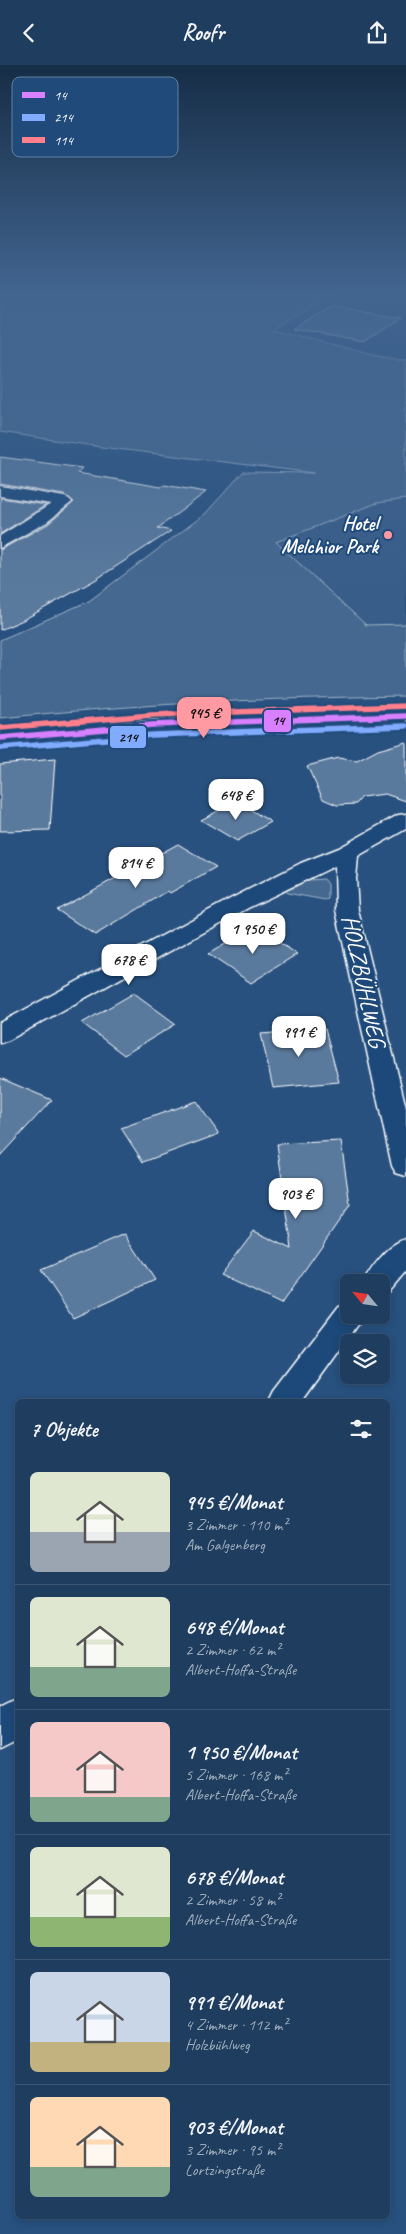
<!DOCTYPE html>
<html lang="de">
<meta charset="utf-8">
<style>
:root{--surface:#1e3d5f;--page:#2b4868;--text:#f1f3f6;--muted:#a1aebd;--line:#3c5674;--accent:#ff9aa2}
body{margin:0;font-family:Caveat,sans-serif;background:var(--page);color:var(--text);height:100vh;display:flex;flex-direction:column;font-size:19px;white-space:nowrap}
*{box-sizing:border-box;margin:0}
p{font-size:16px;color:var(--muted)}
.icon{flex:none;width:28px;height:28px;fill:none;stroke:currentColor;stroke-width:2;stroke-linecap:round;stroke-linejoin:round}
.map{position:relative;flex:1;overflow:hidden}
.side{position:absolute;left:15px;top:1334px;width:375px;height:820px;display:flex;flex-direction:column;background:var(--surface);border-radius:8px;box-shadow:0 2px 8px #0003,0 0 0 1px var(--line)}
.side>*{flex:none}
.needle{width:32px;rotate:299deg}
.buttons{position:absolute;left:340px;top:1209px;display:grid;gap:10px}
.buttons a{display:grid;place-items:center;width:50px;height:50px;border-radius:8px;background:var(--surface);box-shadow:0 2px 8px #0003,0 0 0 1px var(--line);font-size:25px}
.price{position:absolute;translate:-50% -42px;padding:0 11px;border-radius:10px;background:#fff;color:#222;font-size:16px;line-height:32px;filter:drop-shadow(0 1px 2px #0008)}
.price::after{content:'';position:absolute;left:50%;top:30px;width:15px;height:11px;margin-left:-8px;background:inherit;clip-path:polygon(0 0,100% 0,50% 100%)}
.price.current{background:var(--accent);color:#111}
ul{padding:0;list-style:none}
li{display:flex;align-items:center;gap:15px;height:125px;padding:0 15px}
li+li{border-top:1px solid var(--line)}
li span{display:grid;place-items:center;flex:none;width:140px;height:100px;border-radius:8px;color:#555}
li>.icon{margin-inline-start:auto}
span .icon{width:60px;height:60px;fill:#fffc;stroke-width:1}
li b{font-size:21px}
h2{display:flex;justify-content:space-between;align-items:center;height:60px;padding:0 15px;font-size:21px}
header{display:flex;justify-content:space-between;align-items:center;height:65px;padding:0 15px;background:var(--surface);font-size:22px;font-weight:700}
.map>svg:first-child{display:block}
.built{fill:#375d88}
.green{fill:#446890;stroke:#a2b4c8}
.building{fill:#5a7a9d;stroke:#fff}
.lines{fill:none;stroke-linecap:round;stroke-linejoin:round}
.street-casing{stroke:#fff;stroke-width:3}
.secondary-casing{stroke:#fff;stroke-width:3}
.street{fill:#1f4a7a;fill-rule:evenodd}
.secondary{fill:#1f4a7a;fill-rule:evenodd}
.bus-1-casing{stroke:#1f4a7a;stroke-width:9}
.bus-2-casing{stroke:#1f4a7a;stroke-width:9}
.bus-3-casing{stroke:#1f4a7a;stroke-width:9}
.bus-1{stroke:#d880ff;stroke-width:5.5}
.bus-2{stroke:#80abff;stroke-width:5.5}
.bus-3{stroke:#ff808c;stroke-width:5.5}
.poi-dot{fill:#ff9aa2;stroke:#1f4a7a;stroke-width:2}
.labels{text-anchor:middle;stroke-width:4;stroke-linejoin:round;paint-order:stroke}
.far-poi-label{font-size:20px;font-weight:bold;fill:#fff;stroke:#1f4a7a;text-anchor:end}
.street-label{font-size:24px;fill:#fff;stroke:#1f4a7a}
.key{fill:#1f4a7a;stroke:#6280a2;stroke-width:1}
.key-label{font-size:14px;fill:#fff}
.line-badge{stroke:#1f4a7a;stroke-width:2}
.pale-badge-label{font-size:14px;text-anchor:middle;font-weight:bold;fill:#111}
</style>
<header><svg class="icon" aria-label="back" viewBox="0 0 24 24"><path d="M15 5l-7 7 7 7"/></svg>Roofr<svg class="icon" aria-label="share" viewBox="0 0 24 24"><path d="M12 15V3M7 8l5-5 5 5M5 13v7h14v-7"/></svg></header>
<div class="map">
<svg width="406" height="2169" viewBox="0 0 406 2169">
<rect width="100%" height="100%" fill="#28517f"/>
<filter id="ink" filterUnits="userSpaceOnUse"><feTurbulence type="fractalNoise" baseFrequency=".02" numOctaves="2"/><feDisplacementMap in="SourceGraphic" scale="10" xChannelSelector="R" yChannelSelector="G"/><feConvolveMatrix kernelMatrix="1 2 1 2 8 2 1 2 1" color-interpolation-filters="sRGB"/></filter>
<g filter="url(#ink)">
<polygon class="built" points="406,434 406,559 367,560 276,477 377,438"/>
<g class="green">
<path d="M0 228H334L274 264 377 291 406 296V434L377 438 276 477 366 560 406 559V631C270 633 135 639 0 653V575L89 536 205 449 243 407 314 408 101 382 0 367Z"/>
<polygon points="324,814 328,819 328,834 325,835 287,828 286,826 309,815"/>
</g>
<g class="building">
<polygon points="332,241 401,253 365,277 294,264"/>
<polygon points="0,392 82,403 77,408 161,422 164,420 206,427 158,463 171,466 95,515 23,555 0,565 0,485 48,459 74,437 64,430 0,419"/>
<polygon points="0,433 46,440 0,469"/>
<polygon points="406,677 406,736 385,729 362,732 356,739 337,740 323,734 307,701 338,693 357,696 378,685"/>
<polygon points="55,694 50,765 0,766 0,699"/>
<polygon points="236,736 271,757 237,776 201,755"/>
<polygon points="178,779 216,802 170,828 168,826 95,870 57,845"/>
<polygon points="255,862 297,889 251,918 208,889"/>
<polygon points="134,928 176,959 124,990 82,958"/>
<polygon points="325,964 339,1017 273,1023 261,969"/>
<polygon points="0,1013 52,1035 0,1091"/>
<polygon points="196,1036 219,1069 143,1097 121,1063"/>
<polygon points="341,1076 350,1140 281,1239 220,1210 254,1166 292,1184 277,1079"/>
<polygon points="125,1169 155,1215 73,1253 41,1205"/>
</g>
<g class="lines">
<g class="street-casing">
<g id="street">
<polygon points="0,421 64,432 69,434 72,437 47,457 0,483 0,471 51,439 0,431"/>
<polygon points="406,749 406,764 358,791 356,814 358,845 406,1043 406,1111 396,1108 392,1101 336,845 335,801 248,843 9,975 0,978 0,958 232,833 301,798 339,783 398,750"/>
<path d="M406 1174V1206L389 1226 381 1229V1218H363C372 1201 389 1179 406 1174Z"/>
<polygon points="349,1238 349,1250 365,1250 303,1336 269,1336 274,1326 339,1241"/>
<polygon points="18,1632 18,1676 0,1685 0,1641"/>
</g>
</g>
<g class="secondary-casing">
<path id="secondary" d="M406 645V657L152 666 0 679V667C135 653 270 649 406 645Z"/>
</g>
<use href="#street" class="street"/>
<use href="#secondary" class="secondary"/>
<g class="bus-1-casing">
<polyline id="bus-1" points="0,673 152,660 406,651"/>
</g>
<g class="bus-2-casing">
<polyline id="bus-2" points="1,683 153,670 406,661"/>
</g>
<g class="bus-3-casing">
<polyline id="bus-3" points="0,663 151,650 406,641"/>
</g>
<use href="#bus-1" class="bus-1"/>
<use href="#bus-2" class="bus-2"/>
<use href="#bus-3" class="bus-3"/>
</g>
</g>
<linearGradient id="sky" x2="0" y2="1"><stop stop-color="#162d46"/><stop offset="0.43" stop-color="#426590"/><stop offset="1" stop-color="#426590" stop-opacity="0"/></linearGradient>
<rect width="406" height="531" fill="url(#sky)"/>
<circle class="poi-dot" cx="388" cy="470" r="5"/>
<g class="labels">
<g class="far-poi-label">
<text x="378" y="465">Hotel<tspan x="378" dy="23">Melchior Park</tspan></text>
</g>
<g class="street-label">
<text transform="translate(364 916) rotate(78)" y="8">HOLZBÜHLWEG</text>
</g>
</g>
<rect x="12" y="12" width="166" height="80" rx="8" class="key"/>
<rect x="22" y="27" width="23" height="6" fill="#d880ff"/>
<rect x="22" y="49" width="23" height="7" fill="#80abff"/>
<rect x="22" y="72" width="23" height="6" fill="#ff808c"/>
<g class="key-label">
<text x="54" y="35">14</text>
<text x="54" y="57">214</text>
<text x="54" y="80">114</text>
</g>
<g class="line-badge">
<rect x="263" y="644" width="29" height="24" rx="5" fill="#d880ff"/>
<rect x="109" y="660" width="38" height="24" rx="5" fill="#80abff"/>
</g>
<g class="pale-badge-label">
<text x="278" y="660">14</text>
<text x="128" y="677">214</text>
</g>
</svg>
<div class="buttons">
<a><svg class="needle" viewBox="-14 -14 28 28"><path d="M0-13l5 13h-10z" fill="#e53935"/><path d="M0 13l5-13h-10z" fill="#a1aebd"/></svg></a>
<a><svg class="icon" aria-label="layers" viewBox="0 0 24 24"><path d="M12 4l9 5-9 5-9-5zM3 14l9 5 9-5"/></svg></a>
</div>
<b class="price current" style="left:204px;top:674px">945 €</b>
<b class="price" style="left:236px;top:756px">648 €</b>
<b class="price" style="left:136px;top:824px">814 €</b>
<b class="price" style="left:253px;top:890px">1 950 €</b>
<b class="price" style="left:129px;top:921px">678 €</b>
<b class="price" style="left:299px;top:993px">991 €</b>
<b class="price" style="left:296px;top:1155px">903 €</b>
<section class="side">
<h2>7 Objekte<svg class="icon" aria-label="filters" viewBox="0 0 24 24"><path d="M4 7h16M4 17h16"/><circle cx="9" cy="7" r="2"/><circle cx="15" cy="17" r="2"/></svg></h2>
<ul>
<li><span style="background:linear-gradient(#dfe7d0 60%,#9aa5b1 0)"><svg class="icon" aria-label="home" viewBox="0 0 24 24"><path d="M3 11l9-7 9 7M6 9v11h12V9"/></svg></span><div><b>945 €/Monat</b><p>3 Zimmer · 110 m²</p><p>Am Galgenberg</p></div></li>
<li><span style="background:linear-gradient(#dfe7d0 70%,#7fa58c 0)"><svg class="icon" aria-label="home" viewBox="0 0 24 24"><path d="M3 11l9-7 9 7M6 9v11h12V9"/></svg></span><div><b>648 €/Monat</b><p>2 Zimmer · 62 m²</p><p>Albert-Hoffa-Straße</p></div></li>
<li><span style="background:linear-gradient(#f6c9c9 75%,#7fa58c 0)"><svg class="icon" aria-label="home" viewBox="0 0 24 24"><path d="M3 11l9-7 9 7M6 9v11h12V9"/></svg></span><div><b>1 950 €/Monat</b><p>5 Zimmer · 168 m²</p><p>Albert-Hoffa-Straße</p></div></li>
<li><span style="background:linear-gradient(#dfe7d0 70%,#8fb573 0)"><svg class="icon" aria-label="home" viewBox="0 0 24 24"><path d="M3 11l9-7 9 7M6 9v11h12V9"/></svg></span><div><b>678 €/Monat</b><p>2 Zimmer · 58 m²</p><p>Albert-Hoffa-Straße</p></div></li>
<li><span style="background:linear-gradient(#c9d6e8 70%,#c2b280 0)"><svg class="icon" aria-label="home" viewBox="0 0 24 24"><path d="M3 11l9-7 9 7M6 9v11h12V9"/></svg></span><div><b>991 €/Monat</b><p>4 Zimmer · 112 m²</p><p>Holzbühlweg</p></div></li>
<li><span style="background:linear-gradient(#ffd9b3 70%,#7fa58c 0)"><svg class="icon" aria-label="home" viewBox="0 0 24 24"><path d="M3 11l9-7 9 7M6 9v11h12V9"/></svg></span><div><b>903 €/Monat</b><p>3 Zimmer · 95 m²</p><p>Lortzingstraße</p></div></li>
</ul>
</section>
</div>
